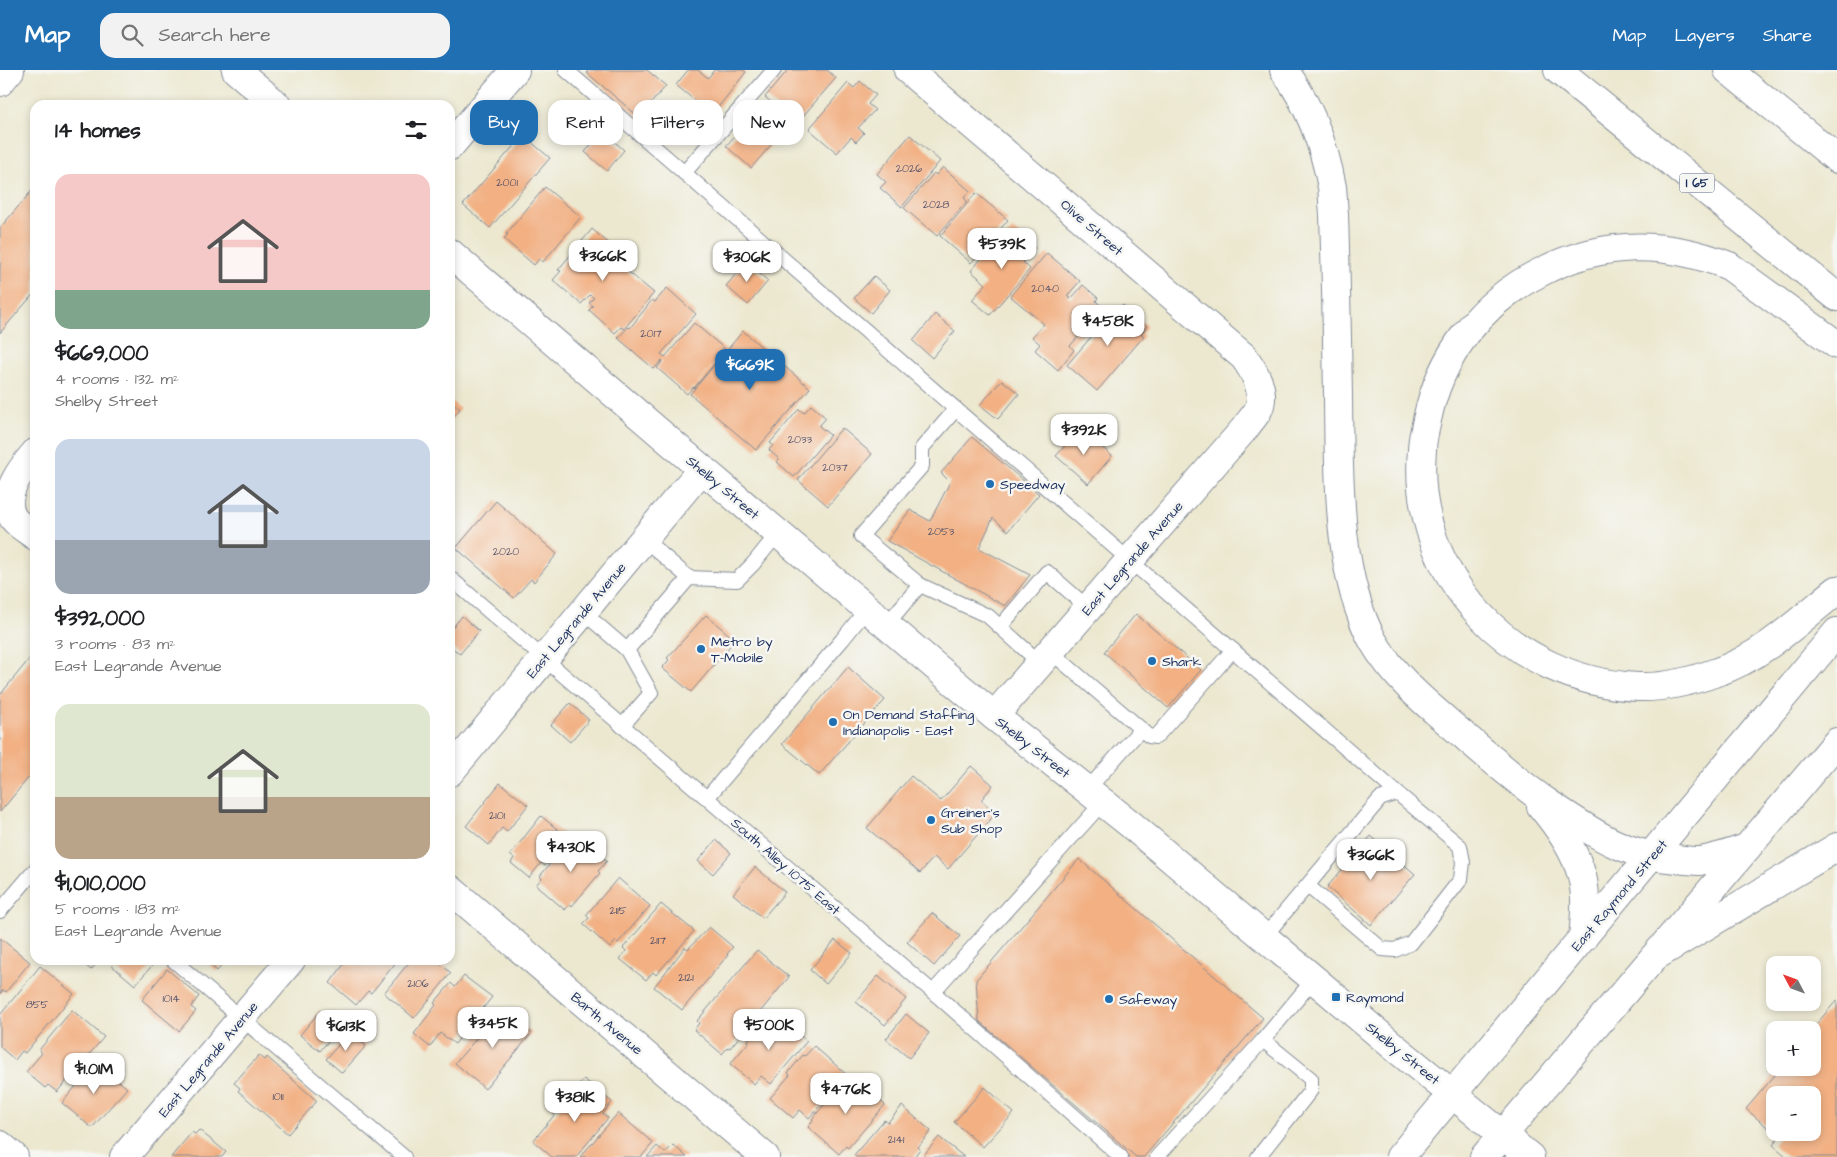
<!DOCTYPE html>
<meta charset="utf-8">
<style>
:root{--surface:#fff;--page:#f2f2f2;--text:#202124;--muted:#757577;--accent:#1f6fb2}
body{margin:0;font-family:"Architects Daughter",sans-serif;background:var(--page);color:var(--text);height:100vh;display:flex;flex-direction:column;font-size:19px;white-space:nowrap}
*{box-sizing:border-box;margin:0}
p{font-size:16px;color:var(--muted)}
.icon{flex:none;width:28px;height:28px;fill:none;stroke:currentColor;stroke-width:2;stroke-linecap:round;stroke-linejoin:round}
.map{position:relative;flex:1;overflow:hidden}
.side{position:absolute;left:30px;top:30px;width:425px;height:865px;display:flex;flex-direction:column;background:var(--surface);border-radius:15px;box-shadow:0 2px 8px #0003}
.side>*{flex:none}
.guide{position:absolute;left:470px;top:30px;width:475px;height:45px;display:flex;gap:10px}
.needle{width:32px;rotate:311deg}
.fabs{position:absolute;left:1766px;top:886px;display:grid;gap:10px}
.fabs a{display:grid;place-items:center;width:55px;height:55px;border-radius:10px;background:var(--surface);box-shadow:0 2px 8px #0003;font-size:25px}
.price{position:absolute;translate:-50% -42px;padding:0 11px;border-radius:10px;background:#fff;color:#222;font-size:16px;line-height:32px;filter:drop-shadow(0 1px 2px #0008)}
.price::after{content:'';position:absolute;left:50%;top:30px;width:15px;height:11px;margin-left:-8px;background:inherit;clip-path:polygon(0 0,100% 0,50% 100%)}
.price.current{background:var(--accent);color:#fff}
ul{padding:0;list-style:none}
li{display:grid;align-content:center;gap:10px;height:265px;padding:0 25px}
li span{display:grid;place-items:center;height:155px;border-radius:15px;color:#555}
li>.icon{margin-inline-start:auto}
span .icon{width:90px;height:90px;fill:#fffc;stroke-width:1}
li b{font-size:21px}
h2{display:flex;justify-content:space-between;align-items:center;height:60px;padding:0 25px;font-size:21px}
.pill{padding:0 18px;border-radius:15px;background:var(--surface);box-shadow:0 2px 8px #0003;font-size:18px;line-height:45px}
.pill.current{background:var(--accent);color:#fff}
header{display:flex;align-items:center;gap:30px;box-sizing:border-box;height:70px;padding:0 25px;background:var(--accent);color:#fff}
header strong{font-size:24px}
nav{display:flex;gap:28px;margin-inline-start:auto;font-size:18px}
.search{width:350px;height:45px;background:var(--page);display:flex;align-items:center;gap:12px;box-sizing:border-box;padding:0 18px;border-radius:15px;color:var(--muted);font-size:19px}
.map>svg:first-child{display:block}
.building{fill:#f2b083;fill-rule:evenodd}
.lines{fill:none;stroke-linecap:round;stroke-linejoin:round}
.service-casing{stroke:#848c97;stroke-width:16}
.minor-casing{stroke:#848c97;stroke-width:30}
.secondary-casing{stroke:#848c97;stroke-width:30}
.primary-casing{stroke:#848c97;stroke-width:30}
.motorway-casing{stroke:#848c97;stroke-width:30}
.service{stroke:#fff;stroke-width:14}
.minor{stroke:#fff;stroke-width:28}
.secondary{stroke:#fff;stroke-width:28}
.primary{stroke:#fff;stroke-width:28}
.motorway{stroke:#fff;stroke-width:28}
.poi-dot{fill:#1f6fb2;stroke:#f6f6f2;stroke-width:2}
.labels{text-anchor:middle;stroke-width:5;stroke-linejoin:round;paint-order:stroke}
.number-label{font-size:11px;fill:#514f67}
.shield{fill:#f6f6f2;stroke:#5d6b8a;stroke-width:1}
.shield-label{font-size:12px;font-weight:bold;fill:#1b2f5e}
.street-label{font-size:14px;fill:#1b2f5e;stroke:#f6f6f2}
.poi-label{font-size:14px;fill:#1b2f5e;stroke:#f6f6f2;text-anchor:start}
</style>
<header>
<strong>Map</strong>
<div class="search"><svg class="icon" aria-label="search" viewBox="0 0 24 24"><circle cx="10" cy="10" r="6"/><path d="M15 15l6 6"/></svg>Search here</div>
<nav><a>Map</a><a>Layers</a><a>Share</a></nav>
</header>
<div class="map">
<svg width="1837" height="1087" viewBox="0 0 1837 1087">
<rect width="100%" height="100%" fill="#f6f6f2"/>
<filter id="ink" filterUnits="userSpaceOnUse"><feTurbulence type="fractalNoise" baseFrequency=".02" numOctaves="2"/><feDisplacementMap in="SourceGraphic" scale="10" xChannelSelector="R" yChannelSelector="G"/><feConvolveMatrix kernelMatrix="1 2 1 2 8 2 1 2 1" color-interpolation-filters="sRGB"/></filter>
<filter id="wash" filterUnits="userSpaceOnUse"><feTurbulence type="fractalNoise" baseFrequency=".0096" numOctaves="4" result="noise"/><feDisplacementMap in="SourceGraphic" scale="20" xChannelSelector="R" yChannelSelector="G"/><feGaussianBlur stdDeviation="1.12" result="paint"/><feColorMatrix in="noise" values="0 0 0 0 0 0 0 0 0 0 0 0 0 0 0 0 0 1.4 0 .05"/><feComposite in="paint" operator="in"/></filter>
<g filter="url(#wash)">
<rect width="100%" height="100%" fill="#ece8d0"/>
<g id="blocks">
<g class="building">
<polygon points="587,0 647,0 666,16 639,47 587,3 588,1"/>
<polygon points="688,0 698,0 708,8 714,0 743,0 746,2 712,45 676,15"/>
<polygon points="788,0 827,0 836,8 796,54 765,27"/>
<polygon points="860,11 876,25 868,34 875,40 858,58 864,63 856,72 851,67 837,83 809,59 848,13 854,18"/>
<polygon points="746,53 771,75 751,98 726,76"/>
<polygon points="603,62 624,80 607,101 585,82"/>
<polygon points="523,65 550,88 490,158 463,135"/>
<polygon points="910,65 940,91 902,137 880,118 886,112 877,104"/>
<polygon points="943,97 970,121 964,128 967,131 937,166 904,138 934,103 936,105"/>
<polygon points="35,117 35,222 0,263 0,158"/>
<polygon points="545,117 581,147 543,192 539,189 534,195 504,169 508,164 506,164"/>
<polygon points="976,123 1008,150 971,193 940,166"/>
<polygon points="592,159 627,189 621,196 654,223 624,259 621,257 615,263 589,240 593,236 589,233 594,228 590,225 581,234 553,210 561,201 558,200"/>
<polygon points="1013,159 1035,178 1023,192 1030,199 990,245 972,230 986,214 971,201 997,170 1000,173"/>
<polygon points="1047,183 1080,211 1067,226 1071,229 1083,215 1098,228 1096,231 1102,237 1091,249 1093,250 1070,276 1074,280 1058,300 1035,280 1040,274 1032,267 1044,254 1010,226"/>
<polygon points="746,192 768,211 748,235 726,216"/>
<polygon points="874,206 890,220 871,243 854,228"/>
<polygon points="667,218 696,244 661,284 665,287 694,253 726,280 694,318 693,317 687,324 657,298 663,291 662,290 654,299 618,268 628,257 630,258 652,230 655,232"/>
<polygon points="1123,235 1147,256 1141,264 1144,266 1097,321 1067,295 1116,238 1119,240"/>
<polygon points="935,244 955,261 932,288 913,271"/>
<polygon points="743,261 810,318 756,380 690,324"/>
<polygon points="1002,310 1019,324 998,349 980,335"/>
<polygon points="450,330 460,339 450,351"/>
<polygon points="811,335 826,348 819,356 830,365 794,407 777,392 779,389 769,380 773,375 770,373 799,339 804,343"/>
<polygon points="842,358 872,384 828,436 798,410"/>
<polygon points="1080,358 1112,386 1088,414 1056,386"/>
<polygon points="972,367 1039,424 1008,461 993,448 979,478 1030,505 1005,536 887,471 910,440 930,451 950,412 941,403"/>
<polygon points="496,431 557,484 534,512 531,509 514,528 456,478"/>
<polygon points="1136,544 1201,600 1168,638 1104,582"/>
<polygon points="706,545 735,570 691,622 662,598 669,590 667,588"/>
<polygon points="462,546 479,561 460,584 450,576 450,561"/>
<polygon points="35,582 35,700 0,742 0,625"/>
<polygon points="848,597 885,630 819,705 782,674"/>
<polygon points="570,633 589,650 570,672 551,655"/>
<polygon points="971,696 993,715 981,730 996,743 948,799 934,787 920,803 867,758 911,706 941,731"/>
<polygon points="500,713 528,735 507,762 502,758 489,775 466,756"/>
<polygon points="541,746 568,768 545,796 541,793 529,808 511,793 514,788 510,785"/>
<polygon points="576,765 607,791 598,801 600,803 572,836 570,834 565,840 536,815 542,808 540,806 568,772 569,773"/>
<polygon points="1371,766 1415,804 1371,855 1327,817"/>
<polygon points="716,770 731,783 713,804 698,791"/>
<polygon points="1079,789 1263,948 1144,1087 1136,1087 979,951 976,910"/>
<polygon points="755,797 785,822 763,848 733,824"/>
<polygon points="618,808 650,836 618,873 616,871 610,878 583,854 589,848 586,845"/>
<polygon points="661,834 694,861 656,905 653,902 646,910 620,889 626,881 623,878"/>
<polygon points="932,843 960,866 934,896 907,872"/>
<polygon points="709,857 733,877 727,884 728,885 682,940 654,917 685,877 688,879"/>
<polygon points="0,868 30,892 6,922 3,920 0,924"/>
<polygon points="835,870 852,883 826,914 810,900"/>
<polygon points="757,880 789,907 730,978 728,977 722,984 694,960 699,953 697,951"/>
<polygon points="79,890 100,890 91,900"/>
<polygon points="115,890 157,890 135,915 111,895"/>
<polygon points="204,890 227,890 217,901"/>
<polygon points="347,890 398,890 371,923 368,921 356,935 330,913"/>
<polygon points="411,890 436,890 451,903 414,948 384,923"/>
<polygon points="40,896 74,924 25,983 22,981 15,990 0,977 0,945"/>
<polygon points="167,899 199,926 191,937 196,941 179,961 142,930"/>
<polygon points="464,906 492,927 455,974 440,963 430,977 414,964 436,935 434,933 451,913 455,917"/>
<polygon points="878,906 906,929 885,955 856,932"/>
<path d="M1837 930V1087H1787L1773 1075 1779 1067 1746 1039 1781 998H1812V959ZM1775 1025H1812V1062H1775Z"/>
<polygon points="72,940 104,967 57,1022 48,1015 45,1018 26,1002 42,983 39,980"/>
<polygon points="320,941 340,957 320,981 300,965"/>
<polygon points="507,942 532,963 485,1019 455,993 477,968 474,965 489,946 497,953"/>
<polygon points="774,943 807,971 771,1014 761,1006 754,1014 730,994 749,972 748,970 764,952 765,954"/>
<polygon points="906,944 929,963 909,988 886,969"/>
<polygon points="350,962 366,976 342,1003 326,989"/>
<polygon points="814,976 847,1005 809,1048 800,1040 793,1048 770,1028 790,1005 788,1003 803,985 805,986"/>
<polygon points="259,985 265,990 267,987 317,1031 288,1064 238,1021 240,1018 234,1013"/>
<polygon points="96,992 127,1018 92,1058 62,1033"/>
<polygon points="850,1004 885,1035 848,1078 846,1076 839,1084 808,1057 813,1050 812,1049"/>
<polygon points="584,1009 612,1032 603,1044 608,1048 576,1087 552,1087 533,1071"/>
<polygon points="985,1017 1014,1043 983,1077 954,1052"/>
<polygon points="902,1036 931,1061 918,1077 920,1079 914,1087 856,1087 854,1085 884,1050 888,1052"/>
<polygon points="618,1043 653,1073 641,1087 580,1087"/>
<polygon points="199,1060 226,1082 222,1087 171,1087 192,1062 195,1064"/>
<polygon points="939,1067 964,1087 922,1087"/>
<polygon points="673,1075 687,1087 647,1087 657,1076 665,1083"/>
</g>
</g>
</g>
<g filter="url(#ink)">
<use href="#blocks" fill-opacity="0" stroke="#848c97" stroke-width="1"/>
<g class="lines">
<g class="service-casing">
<g id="service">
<polyline points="566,0 1397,723"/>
<polyline points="684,103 774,0"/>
<polyline points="644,469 689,508"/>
<polyline points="450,508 933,922 1121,1087"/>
<polyline points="920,515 861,466 922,396 922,378 956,339"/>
<polyline points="583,542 627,580"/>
<polyline points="886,555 920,515 988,546 1040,593"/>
<polyline points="1000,557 1047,502 1088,538"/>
<polyline points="1050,581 1141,659 1087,720"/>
<polyline points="622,656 651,623 627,580 689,508 737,510 753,494 778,463"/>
<polyline points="1141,659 1149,666 1156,667 1233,580"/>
<polyline points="707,728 842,570 867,539"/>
<polyline points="0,841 35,800"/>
<polyline points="1264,867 1380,729 1397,723 1460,776 1463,792 1461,809 1411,873 1395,880 1382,879 1308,816"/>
<polyline points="173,890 404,1087"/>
<polyline points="933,922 1103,732"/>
<polyline points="1263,970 1314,909"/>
<polyline points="1157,1087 1263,970 1311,1009 1311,1020 1258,1087"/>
</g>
</g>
<g class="minor-casing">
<g id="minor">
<path d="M908 0 1244 287C1254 301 1267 322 1258 340 1255 346 1249 352 1246 357L994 646"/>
<polyline points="0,12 10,0"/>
<polyline points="450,76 515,0"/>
<path d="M35 383C22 398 1 424 12 446 15 453 29 461 35 466"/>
<polyline points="450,702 702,399"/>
<polyline points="450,819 765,1087"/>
<polyline points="0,1075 14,1087"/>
<polyline points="124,1087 291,890"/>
</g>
</g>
<g class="secondary-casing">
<g id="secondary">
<polyline points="236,0 277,35"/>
<polyline points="450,183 702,399 994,646 1129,753 1399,981 1530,1087"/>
</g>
</g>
<g class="primary-casing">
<g id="primary">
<polyline points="1400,1087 1837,562"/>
<polyline points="1484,1087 1837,672"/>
</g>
</g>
<g class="motorway-casing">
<g id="motorway">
<path d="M1284 0C1309 34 1324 75 1332 117 1333 126 1333 135 1334 144 1336 205 1337 265 1338 326 1339 402 1336 503 1373 571 1396 611 1434 640 1468 669 1495 692 1520 714 1548 733 1592 762 1623 786 1677 789 1684 790 1692 791 1699 791 1715 789 1731 783 1746 778"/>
<polyline points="1558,0 1837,227"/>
<polyline points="1728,0 1837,89"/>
<path d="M1837 275 1729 196C1664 170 1602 170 1539 203 1481 232 1440 286 1427 350 1425 360 1422 369 1422 380 1411 507 1513 611 1638 617 1664 618 1692 611 1717 602 1762 587 1800 550 1837 520"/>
<path d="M1541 736C1557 755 1575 781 1582 806 1587 826 1585 848 1583 868"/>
<polyline points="1654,887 1837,777"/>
</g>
</g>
<use href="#service" class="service"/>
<use href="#minor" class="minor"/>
<use href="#secondary" class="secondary"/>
<use href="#primary" class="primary"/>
<use href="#motorway" class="motorway"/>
</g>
</g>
<g class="poi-dot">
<circle cx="990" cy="414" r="5"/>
<circle cx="701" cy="579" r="5"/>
<circle cx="1152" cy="591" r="5"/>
<circle cx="833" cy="652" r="5"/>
<circle cx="931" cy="750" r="5"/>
<rect x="1331" y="922" width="10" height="10" rx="2.5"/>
<circle cx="1109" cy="929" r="5"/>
</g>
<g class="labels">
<g class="number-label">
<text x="909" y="102">2026</text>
<text x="507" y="116">2001</text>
<text x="936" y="138">2028</text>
<text x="1045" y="222">2040</text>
<text x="651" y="267">2017</text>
<text x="800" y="373">2033</text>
<text x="835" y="401">2037</text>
<text x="941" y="465">2053</text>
<text x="506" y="485">2020</text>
<text x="497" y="749">2101</text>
<text x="618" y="844">2115</text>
<text x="658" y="874">2117</text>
<text x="686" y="911">2121</text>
<text x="418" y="917">2106</text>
<text x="171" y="932">1014</text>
<text x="37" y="938">855</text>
<text x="278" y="1030">1011</text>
<text x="896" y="1073">2141</text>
</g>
<rect class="shield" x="1679.5" y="103.5" width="35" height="19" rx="4"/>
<g class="shield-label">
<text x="1697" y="117">I 65</text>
</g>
<g class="street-label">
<text transform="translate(1092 157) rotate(41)" y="5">Olive Street</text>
<text transform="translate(723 417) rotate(40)" y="5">Shelby Street</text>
<text transform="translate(1132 488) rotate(-49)" y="5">East Legrande Avenue</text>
<text transform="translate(576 550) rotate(-50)" y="5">East Legrande Avenue</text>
<text transform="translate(1033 677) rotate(38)" y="5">Shelby Street</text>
<text transform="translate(786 796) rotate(41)" y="5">South Alley 1075 East</text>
<text transform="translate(1619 825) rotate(-50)" y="5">East Raymond Street</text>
<text transform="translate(607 953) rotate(40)" y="5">Barth Avenue</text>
<text transform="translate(1403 983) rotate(39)" y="5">Shelby Street</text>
<text transform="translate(208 989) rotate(-50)" y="5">East Legrande Avenue</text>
</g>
<g class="poi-label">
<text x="1000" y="419">Speedway</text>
<text x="711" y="576">Metro by<tspan x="711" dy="16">T-Mobile</tspan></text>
<text x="1162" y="596">Shark</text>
<text x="843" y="649">On Demand Staffing<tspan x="843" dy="16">Indianapolis - East</tspan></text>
<text x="941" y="747">Greiner's<tspan x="941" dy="16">Sub Shop</tspan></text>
<text x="1346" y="932">Raymond</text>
<text x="1119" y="934">Safeway</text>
</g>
</g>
</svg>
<div class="fabs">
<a><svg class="needle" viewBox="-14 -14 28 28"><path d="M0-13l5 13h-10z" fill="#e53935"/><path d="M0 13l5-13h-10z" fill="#757577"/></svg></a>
<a>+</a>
<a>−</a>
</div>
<b class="price" style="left:1002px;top:200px">$539K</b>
<b class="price" style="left:603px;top:212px">$366K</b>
<b class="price" style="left:747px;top:213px">$306K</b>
<b class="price" style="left:1108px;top:277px">$458K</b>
<b class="price current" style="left:750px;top:321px">$669K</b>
<b class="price" style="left:1084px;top:386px">$392K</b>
<b class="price" style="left:571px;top:803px">$430K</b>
<b class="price" style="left:1371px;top:811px">$366K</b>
<b class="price" style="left:493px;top:979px">$345K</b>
<b class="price" style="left:769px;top:981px">$500K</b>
<b class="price" style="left:346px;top:982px">$613K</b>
<b class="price" style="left:94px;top:1025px">$1.01M</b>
<b class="price" style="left:846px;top:1045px">$476K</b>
<b class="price" style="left:575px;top:1053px">$381K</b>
<div class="guide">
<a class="pill current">Buy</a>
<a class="pill">Rent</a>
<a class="pill">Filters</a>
<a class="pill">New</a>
</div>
<section class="side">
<h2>14 homes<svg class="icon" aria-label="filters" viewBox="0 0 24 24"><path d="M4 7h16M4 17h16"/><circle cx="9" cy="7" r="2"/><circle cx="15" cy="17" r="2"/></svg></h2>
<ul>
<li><span style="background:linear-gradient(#f6c9c9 75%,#7fa58c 0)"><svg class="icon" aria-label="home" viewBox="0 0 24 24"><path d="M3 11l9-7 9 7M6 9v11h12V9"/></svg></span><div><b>$669,000</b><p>4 rooms · 132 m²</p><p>Shelby Street</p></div></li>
<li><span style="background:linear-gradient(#c9d6e8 65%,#9aa5b1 0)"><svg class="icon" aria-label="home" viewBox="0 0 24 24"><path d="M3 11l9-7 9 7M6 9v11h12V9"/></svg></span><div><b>$392,000</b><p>3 rooms · 83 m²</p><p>East Legrande Avenue</p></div></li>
<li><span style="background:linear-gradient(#dfe7d0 60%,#b9a48a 0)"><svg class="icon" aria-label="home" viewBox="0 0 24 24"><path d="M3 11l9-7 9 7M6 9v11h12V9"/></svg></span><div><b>$1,010,000</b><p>5 rooms · 183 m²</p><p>East Legrande Avenue</p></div></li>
</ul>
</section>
</div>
